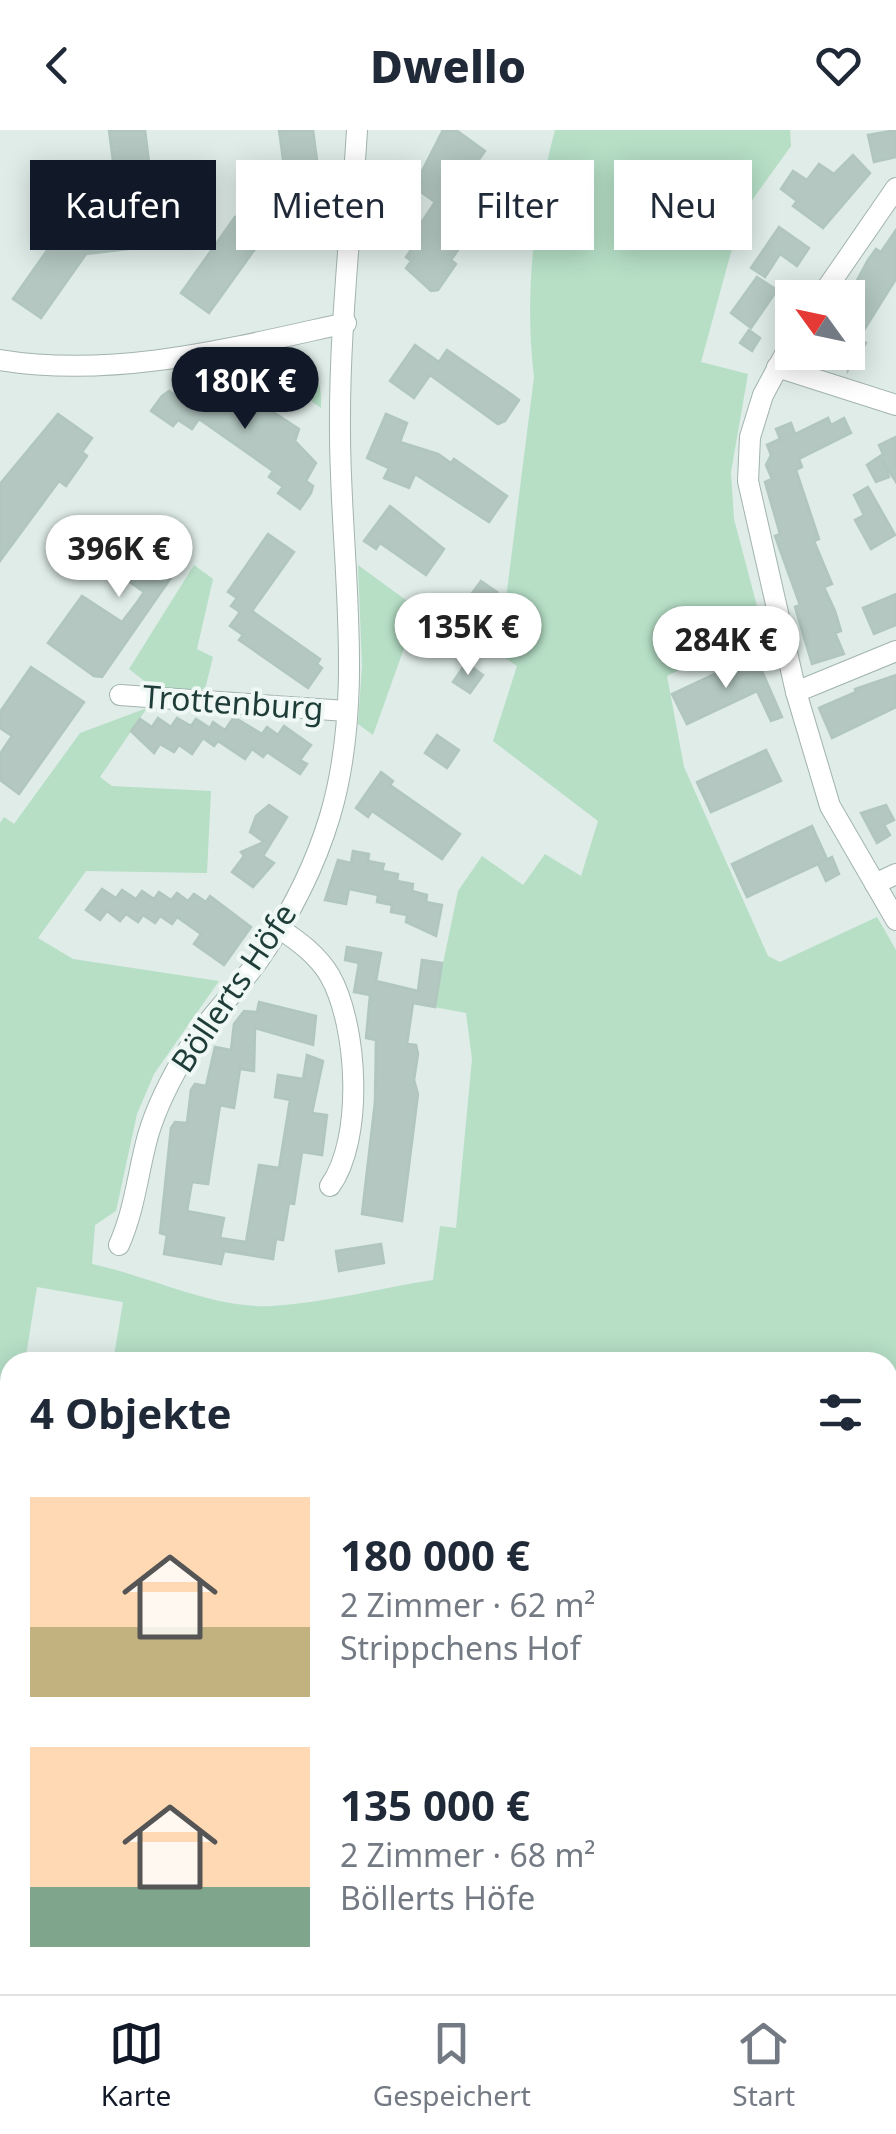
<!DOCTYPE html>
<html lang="de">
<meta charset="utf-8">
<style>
:root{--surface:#fff;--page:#f6f6f7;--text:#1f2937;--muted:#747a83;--line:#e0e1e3;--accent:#111827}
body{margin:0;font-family:"Noto Sans",sans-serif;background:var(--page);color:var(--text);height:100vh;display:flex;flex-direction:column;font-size:38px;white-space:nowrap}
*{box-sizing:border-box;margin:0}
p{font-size:32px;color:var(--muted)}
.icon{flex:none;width:55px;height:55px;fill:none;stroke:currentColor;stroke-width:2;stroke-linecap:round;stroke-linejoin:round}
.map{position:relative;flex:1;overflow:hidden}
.sheet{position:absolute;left:0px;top:1222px;width:898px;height:642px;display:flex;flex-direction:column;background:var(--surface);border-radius:30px 30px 0 0;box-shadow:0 5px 25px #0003}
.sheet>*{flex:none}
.top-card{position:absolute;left:30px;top:30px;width:838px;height:90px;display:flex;gap:20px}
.needle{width:65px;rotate:303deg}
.buttons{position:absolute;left:775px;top:150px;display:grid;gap:20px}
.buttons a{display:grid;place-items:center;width:90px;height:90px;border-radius:0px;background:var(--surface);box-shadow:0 5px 25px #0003;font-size:50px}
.price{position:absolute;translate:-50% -85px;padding:0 22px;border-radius:35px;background:#fff;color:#222;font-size:32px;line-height:65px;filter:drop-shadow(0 2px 5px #0008)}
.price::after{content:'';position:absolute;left:50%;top:60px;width:30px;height:22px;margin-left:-15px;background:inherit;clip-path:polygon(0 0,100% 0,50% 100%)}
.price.selected{background:var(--accent);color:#fff}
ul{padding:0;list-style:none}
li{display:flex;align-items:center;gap:30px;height:250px;padding:0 30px}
li span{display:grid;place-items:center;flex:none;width:280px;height:200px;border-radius:0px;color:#555}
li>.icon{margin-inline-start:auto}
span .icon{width:120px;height:120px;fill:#fffc;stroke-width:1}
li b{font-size:42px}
h2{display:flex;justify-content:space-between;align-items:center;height:120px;padding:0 30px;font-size:42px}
.tag{padding:0 35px;border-radius:0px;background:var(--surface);box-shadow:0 5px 25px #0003;font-size:35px;line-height:90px}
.tag.selected{background:var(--accent);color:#fff}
header{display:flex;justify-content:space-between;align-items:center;height:130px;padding:0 30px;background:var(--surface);font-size:45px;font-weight:800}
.tab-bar{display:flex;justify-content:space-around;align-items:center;height:140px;border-top:2px solid var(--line);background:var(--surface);font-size:28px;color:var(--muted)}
.tab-bar a{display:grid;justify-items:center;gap:5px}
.tab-bar .selected{color:var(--accent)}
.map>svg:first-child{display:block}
.green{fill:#b6dfc6}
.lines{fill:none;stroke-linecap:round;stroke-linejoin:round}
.stream{stroke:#83bfd5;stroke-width:5}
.building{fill:#b4c7c1;stroke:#b1c6bf;stroke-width:2.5}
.street-casing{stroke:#a2b4b0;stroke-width:22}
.street{stroke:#fff;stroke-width:20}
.labels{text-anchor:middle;stroke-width:8;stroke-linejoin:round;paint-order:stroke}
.street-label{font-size:32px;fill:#1f3d38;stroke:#f0f8f5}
</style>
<header><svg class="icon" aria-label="back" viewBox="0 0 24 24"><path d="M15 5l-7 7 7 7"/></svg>Dwello<svg class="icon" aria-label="heart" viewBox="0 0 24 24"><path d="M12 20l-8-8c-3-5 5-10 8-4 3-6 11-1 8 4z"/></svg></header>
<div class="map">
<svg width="896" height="1864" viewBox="0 0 896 1864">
<rect width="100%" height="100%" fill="#dfece8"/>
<g class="green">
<path d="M555 0H790L791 16 724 109 733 115 701 232 748 244 731 342 734 389 763 499 667 546 684 637 768 826 780 832 877 787 896 820V1258L888 1261V1232H113L123 1172 37 1157 25 1232H10V1855H322L331 1864H0V693L4 687 14 694 80 603 147 578 100 647 112 656 211 661 207 743 86 741 38 808 73 829 219 851 154 944 137 984 116 1081 95 1095 92 1134C150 1146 212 1179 272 1176 325 1173 380 1158 433 1150L440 1096 456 1098 472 929 466 883 434 877 458 761 482 726 523 755 545 724 581 746 598 691 493 611 517 536 499 524 534 247C524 166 534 79 555 0Z"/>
<path d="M274 221C311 224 322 242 321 278L252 229Z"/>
<polygon points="194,435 213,449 197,519 213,527 205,559 156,560 129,539"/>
<polygon points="358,435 418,479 373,605 358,594 362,536"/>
<polygon points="888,1539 896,1542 896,1864 353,1864 341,1855 888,1855"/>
</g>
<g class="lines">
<g class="stream">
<polyline points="0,1269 10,1270"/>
<polyline points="888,1697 896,1698"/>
<polyline points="860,1855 864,1864"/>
</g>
</g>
<g class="building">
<polygon points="109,0 145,0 155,81 133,84 137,118 86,124 41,188 13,169 67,92 120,85"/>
<polygon points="279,0 313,0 323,76 301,79 305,113 255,119 209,183 181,163 235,87 290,80"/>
<polygon points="443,0 456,0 485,21 463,52 469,56 450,82 473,99 451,130 456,134 438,160 431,161 406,138 411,131 406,127 419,108 417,99 435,72 418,60 423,53 418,49"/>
<polygon points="896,0 896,27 874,32 868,5"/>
<polygon points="853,25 870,43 823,98 793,76 797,71 781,59 793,41 807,50 819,34 834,44"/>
<polygon points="779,97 809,118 797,136 780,124 765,147 751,138"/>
<polygon points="896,100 896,149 859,208 866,213 848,240 848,174 860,157 855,154 868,130 876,119 881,122"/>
<polygon points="757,147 777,160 751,198 731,183"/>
<polygon points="749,200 760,208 752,221 740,213"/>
<polygon points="415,215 439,232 447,220 511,264 519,270 505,291 498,294 430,245 414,268 390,251"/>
<polygon points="226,251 299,299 295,311 316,333 306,351 313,356 311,363 300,379 278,363 283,357 269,347 273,341 199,289 192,299 178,290 173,296 151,281 162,266 169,261 176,266 186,252 200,257 203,253 217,263"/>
<polygon points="58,284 92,308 82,322 87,326 66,356 59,351 0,431 0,354"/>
<polygon points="386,284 407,293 400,312 438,324 451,333 454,329 507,366 489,392 415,344 409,358 384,348 389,338 367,328"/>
<polygon points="828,288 831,295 844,288 851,303 799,329 802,337 796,340 819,409 814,411 832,454 824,457 835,481 841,501 835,503 844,524 812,534 795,477 800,475 775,406 780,404 765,352 772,349 766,335 771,325 767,315 780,309 776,299 791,293 795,304"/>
<polygon points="896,307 896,352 882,330 889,347 876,352 867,335 883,324 879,315"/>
<polygon points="868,357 895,405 871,419 855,390 864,385 854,365"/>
<polygon points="390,376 444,419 426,445 380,413 376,419 364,411"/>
<polygon points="138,387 178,414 174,420 184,429 102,547 94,546 48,513 82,466 122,492 138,471 144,462 104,434"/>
<polygon points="268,404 294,422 252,481 320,529 317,534 322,538 308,558 239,510 243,505 230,496 240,482 231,476 237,468 228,462"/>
<polygon points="481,451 497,462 479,488 462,477"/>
<polygon points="896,464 896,495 874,504 863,478"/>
<polygon points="755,525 782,587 771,591 757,561 687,594 672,564"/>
<polygon points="466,533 483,545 470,563 453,552"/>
<polygon points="31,537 84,572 19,664 0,650 0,624 12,606 0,598 0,582"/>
<polygon points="896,545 896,577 832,608 819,578 856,562 855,559"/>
<polygon points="234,587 262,604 267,597 278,605 284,596 311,615 300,630 307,634 300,644 267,622 263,627 252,619 245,629 218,611 214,616 203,608 192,624 179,615 174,622 160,614 154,623 131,601 140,589 152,597 158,588 171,597 177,588 191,596 196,589 210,598 213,592 225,600"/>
<polygon points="437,605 459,620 447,638 425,623"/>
<polygon points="766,620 781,651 711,682 697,652"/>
<polygon points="381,642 393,651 390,655 460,704 442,729 372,681 368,687 356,678"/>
<polygon points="269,675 287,687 263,726 274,733 253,757 232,742 244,726 241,722 264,712 250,702 256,686"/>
<polygon points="886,675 894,690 884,695 890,705 877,713 861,683"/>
<polygon points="812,696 827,729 822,732 832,727 839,744 826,751 818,734 747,767 732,734"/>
<polygon points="353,721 369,724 368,731 384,734 382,741 398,744 397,751 413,754 412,761 427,765 426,772 442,775 436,806 406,792 407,785 391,782 392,775 377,772 378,765 349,759 346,774 325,770 338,730 351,733"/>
<polygon points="102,759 116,768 122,760 136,769 142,761 154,769 159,762 171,770 177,763 188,771 194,764 206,772 210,766 251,797 224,835 194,814 201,804 177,787 172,794 160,786 155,793 143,785 138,792 126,784 120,791 107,781 100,790 86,780"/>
<polygon points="347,817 381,823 376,851 418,861 422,830 442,833 435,877 413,873 407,914 416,915 418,924 414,950 418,964 402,1091 362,1084 375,972 376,910 366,908 370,865 354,862 359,833 345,830"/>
<polygon points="259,872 316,886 313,915 255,898 254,941 240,939 234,978 220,975 208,1054 192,1052 187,1081 224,1088 220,1108 246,1112 259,1035 279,1038 290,970 275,967 278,945 303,949 307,925 323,931 312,983 327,985 322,1025 302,1022 294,1074 289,1073 283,1110 276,1109 273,1129 224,1121 221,1134 164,1124 167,1105 160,1103 171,998 175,992 187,993 191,960 195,954 206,956 215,917 231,920 234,894 244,881 257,882"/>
<polygon points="381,1114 384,1133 339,1141 336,1121"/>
</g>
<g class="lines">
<g class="street-casing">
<g id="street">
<polyline points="820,168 896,58"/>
<polyline points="792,211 763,265 750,307 748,351 796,562 830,676 896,790"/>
<path d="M0 230C116 249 232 218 346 193"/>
<polyline points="777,237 896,275"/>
<polyline points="796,562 896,521"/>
<polyline points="120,565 346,581"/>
<polyline points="875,754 896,744"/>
<path d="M279 798C298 811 318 825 330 846 358 896 364 1009 330 1056"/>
<path d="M119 1115C134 1081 137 1049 146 1013 153 984 167 956 182 930 202 893 236 863 260 828 290 785 315 736 330 686 366 565 340 427 340 302 339 202 351 100 357 0"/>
<polyline points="888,1276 896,1273"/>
</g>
</g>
<use href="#street" class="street"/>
</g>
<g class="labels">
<g class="street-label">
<text transform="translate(233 573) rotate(4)" y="11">Trottenburg</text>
<text transform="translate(234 858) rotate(-56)" y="11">Böllerts Höfe</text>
</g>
</g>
</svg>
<div class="buttons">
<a><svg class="needle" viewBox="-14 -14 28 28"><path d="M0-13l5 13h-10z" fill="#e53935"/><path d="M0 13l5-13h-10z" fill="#747a83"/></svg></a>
</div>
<b class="price selected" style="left:245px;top:302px">180K €</b>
<b class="price" style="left:119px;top:470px">396K €</b>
<b class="price" style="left:468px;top:548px">135K €</b>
<b class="price" style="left:726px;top:561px">284K €</b>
<div class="top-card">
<a class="tag selected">Kaufen</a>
<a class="tag">Mieten</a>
<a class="tag">Filter</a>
<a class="tag">Neu</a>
</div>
<section class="sheet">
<h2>4 Objekte<svg class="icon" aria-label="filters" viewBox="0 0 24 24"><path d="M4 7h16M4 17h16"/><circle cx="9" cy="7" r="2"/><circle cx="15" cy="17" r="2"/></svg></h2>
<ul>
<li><span style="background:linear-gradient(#ffd9b3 65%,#c2b280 0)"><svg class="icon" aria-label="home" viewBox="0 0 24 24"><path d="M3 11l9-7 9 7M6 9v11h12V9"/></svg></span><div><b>180 000 €</b><p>2 Zimmer · 62 m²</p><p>Strippchens Hof</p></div></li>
<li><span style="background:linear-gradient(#ffd9b3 70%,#7fa58c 0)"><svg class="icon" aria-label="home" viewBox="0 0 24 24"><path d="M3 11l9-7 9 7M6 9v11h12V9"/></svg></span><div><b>135 000 €</b><p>2 Zimmer · 68 m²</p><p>Böllerts Höfe</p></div></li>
</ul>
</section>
</div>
<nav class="tab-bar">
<a class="selected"><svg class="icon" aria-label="map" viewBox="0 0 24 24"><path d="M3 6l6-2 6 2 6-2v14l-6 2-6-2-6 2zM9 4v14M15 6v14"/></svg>Karte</a>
<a><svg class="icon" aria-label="saved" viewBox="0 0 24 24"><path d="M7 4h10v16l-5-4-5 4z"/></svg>Gespeichert</a>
<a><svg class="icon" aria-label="home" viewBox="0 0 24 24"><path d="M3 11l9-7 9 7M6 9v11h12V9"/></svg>Start</a>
</nav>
